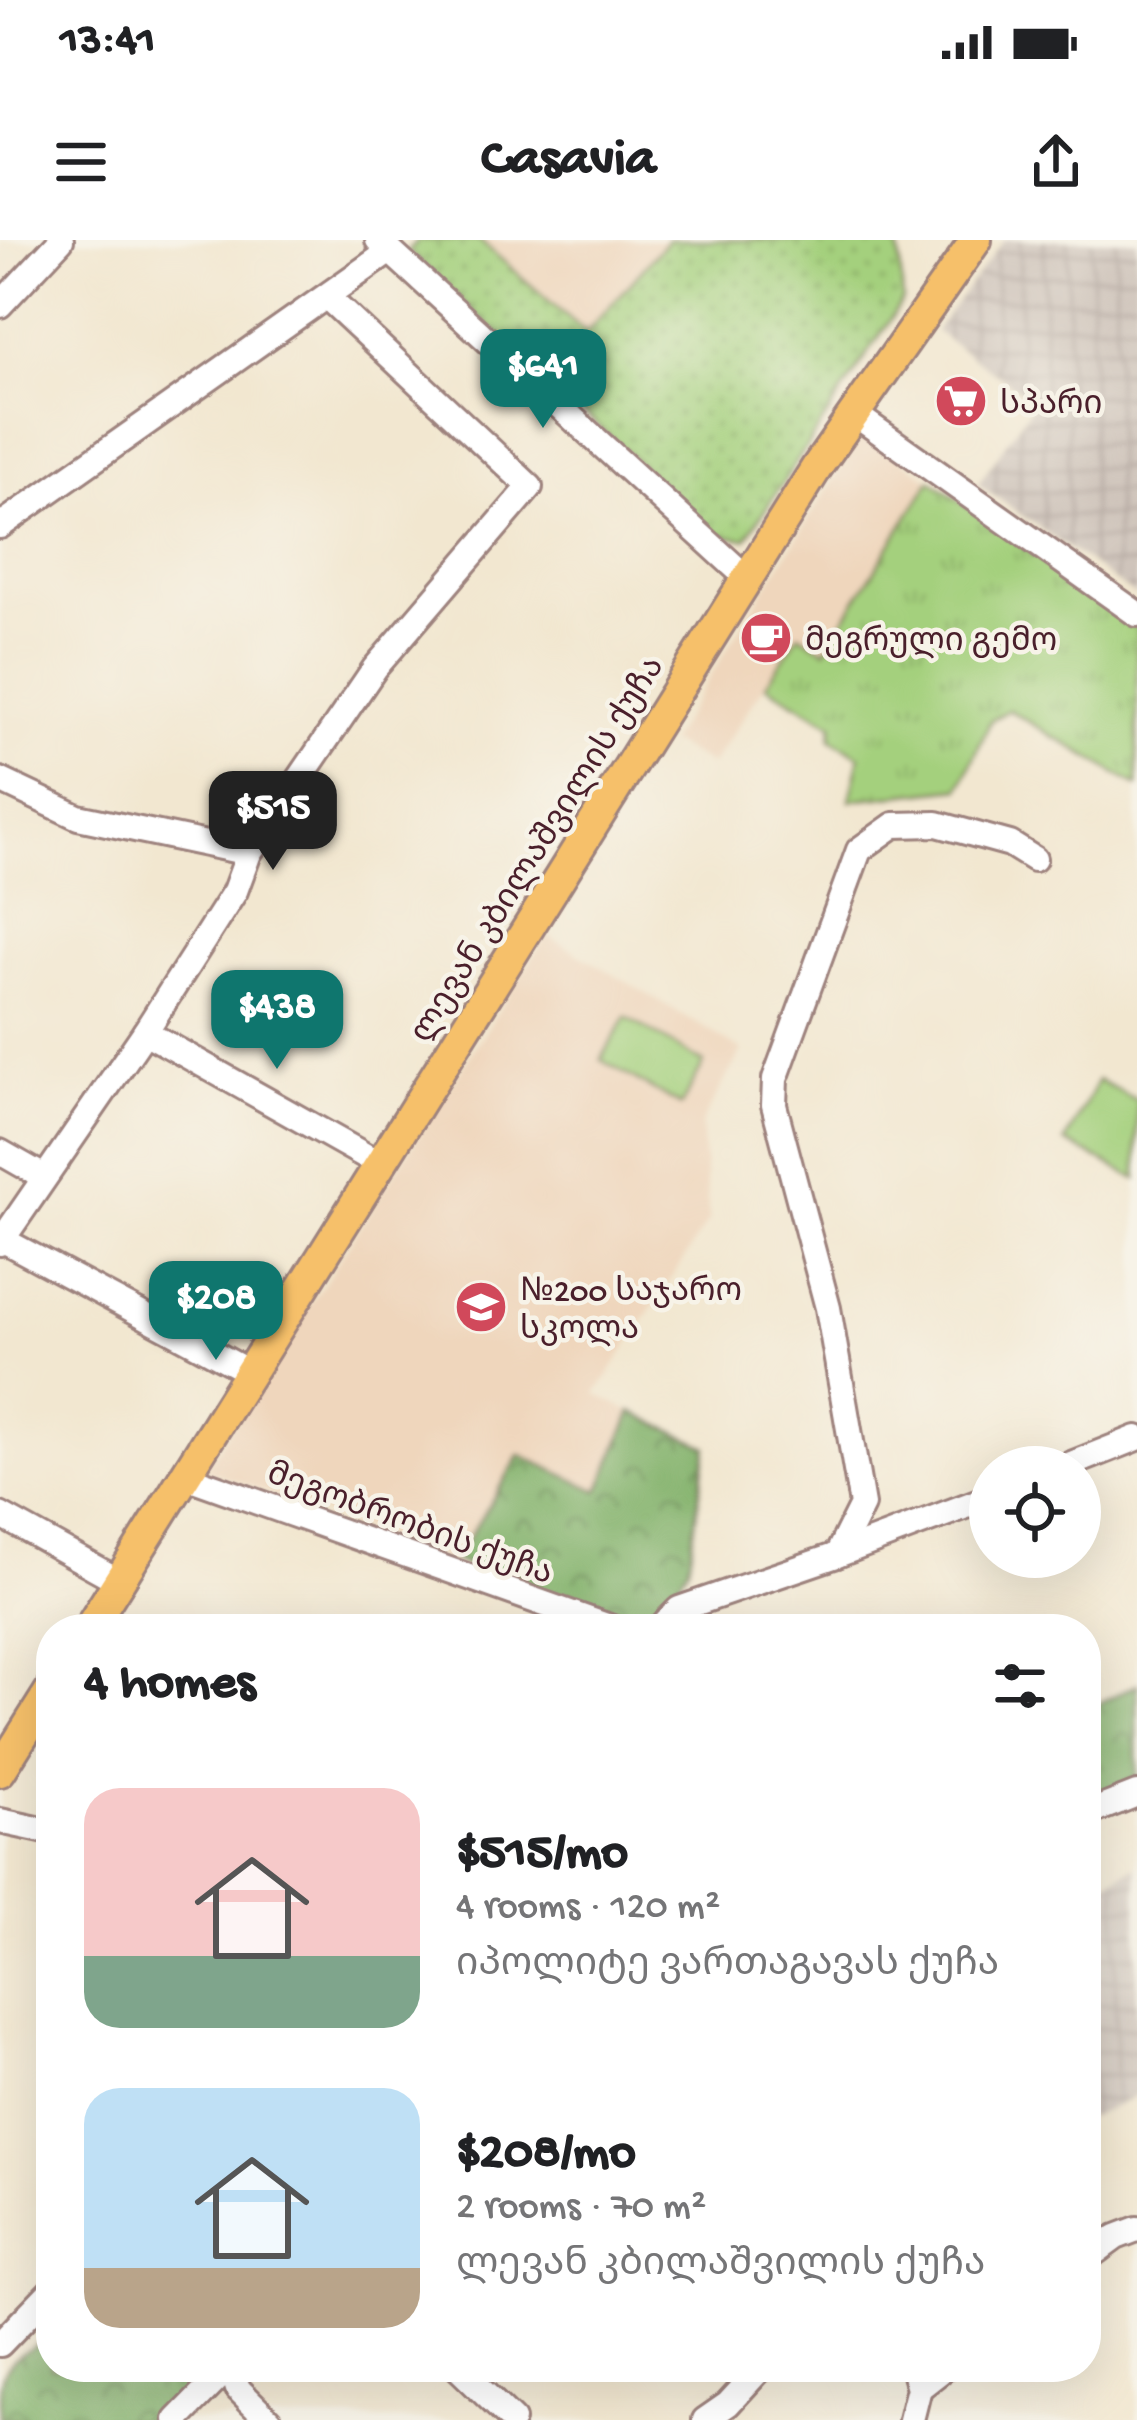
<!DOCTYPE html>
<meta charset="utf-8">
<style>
:root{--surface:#fff;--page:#f2f2f2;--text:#202124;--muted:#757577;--accent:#0f766e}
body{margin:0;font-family:"Gochi Hand","Noto Sans Georgian",sans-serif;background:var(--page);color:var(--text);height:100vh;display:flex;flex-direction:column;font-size:45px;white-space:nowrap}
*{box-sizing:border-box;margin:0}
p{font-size:39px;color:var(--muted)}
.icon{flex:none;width:66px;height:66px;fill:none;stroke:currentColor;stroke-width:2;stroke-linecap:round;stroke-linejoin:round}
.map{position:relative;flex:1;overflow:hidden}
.drawer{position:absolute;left:36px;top:1374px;width:1065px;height:768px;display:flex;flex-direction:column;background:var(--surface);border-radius:48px;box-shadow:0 12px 48px #0002}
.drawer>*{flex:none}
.fabs{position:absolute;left:969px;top:1206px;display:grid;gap:24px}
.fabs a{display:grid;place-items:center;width:132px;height:132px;border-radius:50%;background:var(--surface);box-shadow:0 12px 48px #0002;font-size:60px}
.price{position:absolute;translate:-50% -102px;padding:0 27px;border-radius:24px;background:var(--accent);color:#fff;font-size:39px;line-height:78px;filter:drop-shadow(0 3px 6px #0008)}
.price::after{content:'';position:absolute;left:50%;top:72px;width:36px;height:27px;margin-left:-18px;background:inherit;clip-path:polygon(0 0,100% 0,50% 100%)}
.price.current{background:#222;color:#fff}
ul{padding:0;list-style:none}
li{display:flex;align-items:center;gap:36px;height:300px;padding:0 48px}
li span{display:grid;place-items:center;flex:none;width:336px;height:240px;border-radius:36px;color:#555}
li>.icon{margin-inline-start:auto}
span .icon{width:144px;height:144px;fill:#fffc;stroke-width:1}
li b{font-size:51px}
h2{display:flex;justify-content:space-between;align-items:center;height:144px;padding:0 48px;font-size:51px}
.status{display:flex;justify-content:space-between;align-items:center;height:84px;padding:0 60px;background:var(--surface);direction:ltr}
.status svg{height:33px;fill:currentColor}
header{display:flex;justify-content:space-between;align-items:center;height:156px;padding:0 48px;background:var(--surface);font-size:54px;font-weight:800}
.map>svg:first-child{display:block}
.built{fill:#efd6bc}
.industrial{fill:url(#industrial-grid)}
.grass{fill:url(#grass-tufts);stroke:#777854;stroke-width:3}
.forest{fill:url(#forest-crowns);stroke:#66684c;stroke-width:3}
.park{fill:url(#park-dots);stroke:#777854;stroke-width:3}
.pitch{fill:#a4d07d;stroke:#777854;stroke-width:3}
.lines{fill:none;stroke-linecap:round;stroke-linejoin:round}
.minor-casing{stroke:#9e837e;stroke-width:30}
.major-casing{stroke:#9e837e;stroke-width:36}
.minor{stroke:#fff;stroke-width:24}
.major{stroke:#f6c06b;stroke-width:30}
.labels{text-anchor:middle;stroke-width:9;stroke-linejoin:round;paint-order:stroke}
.poi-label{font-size:33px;fill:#4a1f2b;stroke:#f7f3e8;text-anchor:start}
.street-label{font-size:33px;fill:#4a1f2b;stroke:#f7f3e8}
</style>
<div class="status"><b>13:41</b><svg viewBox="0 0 49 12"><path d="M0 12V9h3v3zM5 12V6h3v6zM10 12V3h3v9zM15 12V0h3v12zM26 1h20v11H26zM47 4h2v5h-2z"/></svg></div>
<header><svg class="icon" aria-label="menu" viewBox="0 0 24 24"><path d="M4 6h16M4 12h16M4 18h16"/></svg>Casavia<svg class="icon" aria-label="share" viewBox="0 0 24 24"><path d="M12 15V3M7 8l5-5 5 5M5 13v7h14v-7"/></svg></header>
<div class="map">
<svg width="1137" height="2180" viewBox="0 0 1137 2180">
<defs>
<pattern id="industrial-grid" width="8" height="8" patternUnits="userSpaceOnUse" patternTransform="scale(3)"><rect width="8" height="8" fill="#cdc2b9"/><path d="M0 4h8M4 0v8" fill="none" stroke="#b2a69f"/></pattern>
<pattern id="grass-tufts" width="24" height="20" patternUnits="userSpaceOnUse" patternTransform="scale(3)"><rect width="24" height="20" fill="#a4d07d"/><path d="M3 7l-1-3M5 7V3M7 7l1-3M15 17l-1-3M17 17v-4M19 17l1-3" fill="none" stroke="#8fb26c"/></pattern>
<pattern id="forest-crowns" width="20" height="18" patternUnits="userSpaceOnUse" patternTransform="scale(3)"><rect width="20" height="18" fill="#83b26c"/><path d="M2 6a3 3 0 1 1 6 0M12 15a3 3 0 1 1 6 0" fill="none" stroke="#6d9059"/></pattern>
<pattern id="park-dots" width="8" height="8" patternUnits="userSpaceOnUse" patternTransform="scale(3)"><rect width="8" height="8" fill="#a4d07d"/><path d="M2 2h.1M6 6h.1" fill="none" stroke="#8fb26c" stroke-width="1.8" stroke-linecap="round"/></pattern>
</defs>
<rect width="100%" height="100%" fill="#f7f3e8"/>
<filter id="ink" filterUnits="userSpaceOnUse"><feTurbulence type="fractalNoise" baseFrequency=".00833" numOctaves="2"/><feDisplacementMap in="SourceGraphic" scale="24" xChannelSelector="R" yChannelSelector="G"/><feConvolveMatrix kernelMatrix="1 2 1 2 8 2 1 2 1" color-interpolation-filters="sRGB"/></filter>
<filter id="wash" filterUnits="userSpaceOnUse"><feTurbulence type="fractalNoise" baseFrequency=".004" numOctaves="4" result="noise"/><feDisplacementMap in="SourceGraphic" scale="48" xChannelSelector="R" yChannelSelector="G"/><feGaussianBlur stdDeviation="2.7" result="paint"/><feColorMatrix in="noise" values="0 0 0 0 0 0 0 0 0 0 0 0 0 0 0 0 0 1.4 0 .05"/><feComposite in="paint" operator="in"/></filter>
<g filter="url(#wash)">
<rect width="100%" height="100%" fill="#f2e7d0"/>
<g class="built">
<polygon points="479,0 668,0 586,94"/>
<polygon points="863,193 931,240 824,410 799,394 711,525 669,502"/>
<polygon points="547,695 742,810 701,884 709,980 596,1154 632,1172 600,1252 454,1321 205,1229"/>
</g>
<g class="industrial">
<polygon points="1004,0 1137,0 1137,357 978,244 1035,161 935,91"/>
<polygon points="1137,1626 1137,1856 1086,1879 1086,1654"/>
</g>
<polygon class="grass" points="931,240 1137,388 1137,546 1009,470 991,480 960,548 850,560 860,516 831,499 833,484 766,445 799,394 825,410"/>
<g class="forest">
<polygon points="632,1172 707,1207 688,1327 651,1389 639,1389 454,1321 520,1215 599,1251"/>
<polygon points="1137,1444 1137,1539 1086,1562 1086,1470"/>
<path d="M51 2096V2127H217L163 2180H0C0 2121 1 2126 51 2096Z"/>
</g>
<polygon class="park" points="418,0 479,0 586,93 668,0 898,0 903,60 746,299 718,296 408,11"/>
<g class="pitch">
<polygon points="626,777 704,823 681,866 601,820"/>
<polygon points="1098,840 1137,860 1137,939 1065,902"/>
</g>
</g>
<g filter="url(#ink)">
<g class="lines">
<g class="minor-casing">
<g id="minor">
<polyline points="378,0 747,338"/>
<polyline points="0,65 61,0"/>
<polyline points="853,173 1137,374"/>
<polyline points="0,286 390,11"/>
<polyline points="0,540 78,577 249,613"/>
<polyline points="145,792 380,924"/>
<polyline points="0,912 44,937"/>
<polyline points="3,1000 249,1132"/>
<polyline points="0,1003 145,792 235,651 249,613 375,428 530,247 328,58"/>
<polyline points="1064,1227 1137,1198"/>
<polyline points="185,1236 615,1389"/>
<polyline points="0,1275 119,1341"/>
<polyline points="837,1315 862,1265 828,1068 774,865 775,839 859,610 894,585 937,584 1010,604 1034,619"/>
<polyline points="659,1389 679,1369 837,1315 990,1257"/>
<polyline points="1086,1574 1137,1554"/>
<polyline points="0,1581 51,1592"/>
<polyline points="1086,2019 1116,1997 1137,1989"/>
<polyline points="0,2104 51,2051"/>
<polyline points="231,2127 238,2149 269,2180"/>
<polyline points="457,2127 512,2180"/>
<polyline points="919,2148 946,2127"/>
<polyline points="177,2180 229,2127"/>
<polyline points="705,2180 728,2164 762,2127"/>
<polyline points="911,2180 919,2148 913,2127"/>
</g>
</g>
<g class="major-casing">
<g id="major">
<polyline points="89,1389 817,227 976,0"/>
<polyline points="0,1531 51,1450"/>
</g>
</g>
<use href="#minor" class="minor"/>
<use href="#major" class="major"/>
</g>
</g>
<defs>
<g id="supermarket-disc" transform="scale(2.7)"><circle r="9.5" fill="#d1495b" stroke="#f7f3e8"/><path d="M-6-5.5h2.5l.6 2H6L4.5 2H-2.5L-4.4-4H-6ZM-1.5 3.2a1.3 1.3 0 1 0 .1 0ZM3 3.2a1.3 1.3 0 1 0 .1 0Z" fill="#fff"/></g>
<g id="cafe-disc" transform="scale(2.7)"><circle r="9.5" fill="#d1495b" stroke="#f7f3e8"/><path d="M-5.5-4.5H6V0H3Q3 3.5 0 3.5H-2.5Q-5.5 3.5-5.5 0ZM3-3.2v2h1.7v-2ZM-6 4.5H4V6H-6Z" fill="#fff"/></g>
<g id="school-disc" transform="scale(2.7)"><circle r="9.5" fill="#d1495b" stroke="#f7f3e8"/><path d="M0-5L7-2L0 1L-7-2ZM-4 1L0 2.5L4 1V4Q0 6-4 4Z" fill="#fff"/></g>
</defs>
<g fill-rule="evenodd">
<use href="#supermarket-disc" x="961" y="161"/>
<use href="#cafe-disc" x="766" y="398"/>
<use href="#school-disc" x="481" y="1067"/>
</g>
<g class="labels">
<g class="poi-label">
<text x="1000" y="173">სპარი</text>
<text x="805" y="410">მეგრული გემო</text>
<text x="520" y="1060">№200 საჯარო<tspan x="520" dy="38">სკოლა</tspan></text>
</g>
<g class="street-label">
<text transform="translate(535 608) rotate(-58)" y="12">ლევან კბილაშვილის ქუჩა</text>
<text transform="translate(411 1281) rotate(20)" y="12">მეგობრობის ქუჩა</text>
</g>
</g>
</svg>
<div class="fabs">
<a><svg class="icon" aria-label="locate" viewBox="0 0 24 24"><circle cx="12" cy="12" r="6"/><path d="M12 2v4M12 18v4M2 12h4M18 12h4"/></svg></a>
</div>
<b class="price" style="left:543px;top:191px">$641</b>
<b class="price current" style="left:273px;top:633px">$515</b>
<b class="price" style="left:277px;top:832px">$438</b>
<b class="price" style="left:216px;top:1123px">$208</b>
<section class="drawer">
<h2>4 homes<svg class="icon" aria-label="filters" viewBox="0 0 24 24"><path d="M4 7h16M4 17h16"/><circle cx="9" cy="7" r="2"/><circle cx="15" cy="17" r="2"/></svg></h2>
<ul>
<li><span style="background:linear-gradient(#f6c9c9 70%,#7fa58c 0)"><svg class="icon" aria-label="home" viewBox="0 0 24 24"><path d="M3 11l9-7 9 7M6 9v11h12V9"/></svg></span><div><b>$515/mo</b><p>4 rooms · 120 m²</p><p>იპოლიტე ვართაგავას ქუჩა</p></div></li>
<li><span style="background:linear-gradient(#bfe0f5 75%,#b9a48a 0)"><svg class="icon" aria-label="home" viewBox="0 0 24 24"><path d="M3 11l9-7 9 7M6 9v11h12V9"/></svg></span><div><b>$208/mo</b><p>2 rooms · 70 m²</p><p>ლევან კბილაშვილის ქუჩა</p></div></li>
</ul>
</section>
</div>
